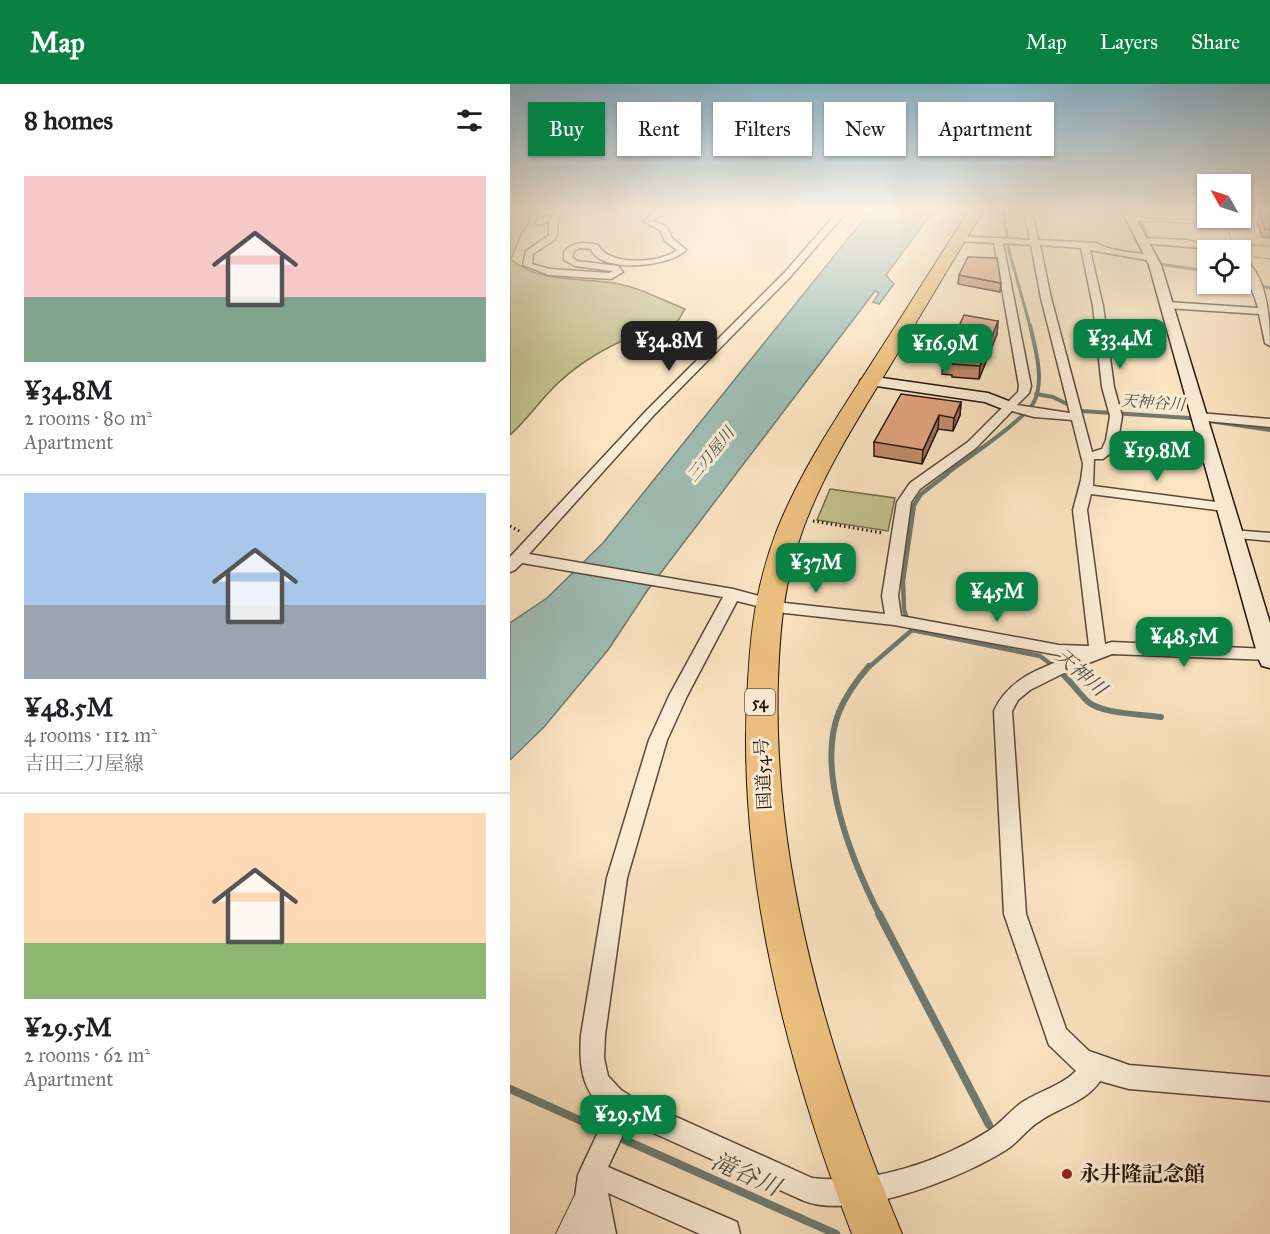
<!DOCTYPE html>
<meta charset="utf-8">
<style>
:root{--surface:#fff;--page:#f2f2f2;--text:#202124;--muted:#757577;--line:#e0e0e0;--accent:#0b8043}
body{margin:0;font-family:"IM FELL Great Primer","Noto Serif JP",serif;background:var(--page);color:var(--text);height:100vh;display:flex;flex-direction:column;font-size:22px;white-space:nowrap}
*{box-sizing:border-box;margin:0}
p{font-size:20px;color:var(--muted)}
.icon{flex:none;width:33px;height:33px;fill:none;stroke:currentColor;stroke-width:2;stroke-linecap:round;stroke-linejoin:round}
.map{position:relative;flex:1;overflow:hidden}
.drawer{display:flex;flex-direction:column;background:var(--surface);width:510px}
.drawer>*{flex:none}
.hud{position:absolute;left:18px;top:18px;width:570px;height:54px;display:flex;gap:12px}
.needle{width:39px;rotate:309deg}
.buttons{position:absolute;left:687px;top:90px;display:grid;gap:12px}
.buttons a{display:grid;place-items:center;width:54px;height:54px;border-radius:0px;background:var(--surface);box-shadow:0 2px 4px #0004;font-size:30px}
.price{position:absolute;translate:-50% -51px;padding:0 14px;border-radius:12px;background:var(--accent);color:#fff;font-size:20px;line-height:39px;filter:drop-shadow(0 2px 3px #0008)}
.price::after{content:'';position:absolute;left:50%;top:36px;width:18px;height:14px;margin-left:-9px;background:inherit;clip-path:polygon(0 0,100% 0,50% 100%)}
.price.active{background:#222;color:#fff}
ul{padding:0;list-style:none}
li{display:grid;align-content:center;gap:12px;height:318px;padding:0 24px}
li+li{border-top:2px solid var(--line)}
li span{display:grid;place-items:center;height:186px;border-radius:0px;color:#555}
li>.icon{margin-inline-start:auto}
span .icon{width:108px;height:108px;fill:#fffc;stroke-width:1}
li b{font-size:26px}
h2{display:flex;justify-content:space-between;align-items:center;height:72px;padding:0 24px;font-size:26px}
.chip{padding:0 21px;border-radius:0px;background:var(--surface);box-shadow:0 2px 4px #0004;font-size:21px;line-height:54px}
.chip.active{background:var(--accent);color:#fff}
header{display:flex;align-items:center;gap:36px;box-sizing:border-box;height:84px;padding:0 30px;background:var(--accent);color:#fff}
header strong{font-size:28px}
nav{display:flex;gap:33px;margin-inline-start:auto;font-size:21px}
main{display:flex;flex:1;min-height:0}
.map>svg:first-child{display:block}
.green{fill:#c3c290;stroke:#746b4e;stroke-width:1.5}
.water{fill:#9fbeb5;stroke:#6e7a71;stroke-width:1.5}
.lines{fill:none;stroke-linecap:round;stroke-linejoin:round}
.stream-far4{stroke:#6e7a71;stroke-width:3}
.stream-far3{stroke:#6e7a71;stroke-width:4}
.stream-far2{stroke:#6e7a71;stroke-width:4.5}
.stream-far1{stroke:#6e7a71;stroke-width:6}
.stream{stroke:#6e7a71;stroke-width:8}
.lane-casing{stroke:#5a483a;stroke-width:2}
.street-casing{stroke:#5a483a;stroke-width:3}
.secondary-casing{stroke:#24140c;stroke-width:3}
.highway-casing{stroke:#24140c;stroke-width:2}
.path-far1{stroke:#24140c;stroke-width:1.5;stroke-dasharray:1 1.5;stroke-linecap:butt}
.path{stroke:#24140c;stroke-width:3;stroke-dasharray:1.5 3;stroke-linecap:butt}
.lane{fill:#fcedd7;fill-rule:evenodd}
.street{fill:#fcedd7;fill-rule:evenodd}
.secondary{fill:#fcedd7;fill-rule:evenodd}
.highway{fill:#eec281;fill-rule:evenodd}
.wall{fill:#c18c6d;stroke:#24140c;stroke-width:1.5}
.shaded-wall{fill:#9d7259;stroke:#24140c;stroke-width:1.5}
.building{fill:#e0a37f;stroke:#24140c;stroke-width:1.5}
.poi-dot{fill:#8f2418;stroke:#fcedd7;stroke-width:2}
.labels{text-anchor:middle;stroke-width:6;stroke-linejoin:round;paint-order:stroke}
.far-water-label{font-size:16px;font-style:italic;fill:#4f5047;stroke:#fcedd7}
.shield{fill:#fcedd7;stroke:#655549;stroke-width:1.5}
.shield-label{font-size:16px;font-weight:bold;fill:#24140c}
.street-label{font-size:18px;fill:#24140c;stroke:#fcedd7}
.water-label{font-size:20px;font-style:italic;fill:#4f5047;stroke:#fcedd7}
.near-poi-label{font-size:21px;font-weight:bold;fill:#24140c;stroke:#fcedd7;text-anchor:start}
.near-water-label{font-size:24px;font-style:italic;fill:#4f5047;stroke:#fcedd7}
</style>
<header>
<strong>Map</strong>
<nav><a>Map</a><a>Layers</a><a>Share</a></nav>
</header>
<main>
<section class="drawer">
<h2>8 homes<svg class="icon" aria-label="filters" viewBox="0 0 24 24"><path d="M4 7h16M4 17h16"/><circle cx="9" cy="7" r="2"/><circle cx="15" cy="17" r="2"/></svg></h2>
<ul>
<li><span style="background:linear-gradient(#f6c9c9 65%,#7fa58c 0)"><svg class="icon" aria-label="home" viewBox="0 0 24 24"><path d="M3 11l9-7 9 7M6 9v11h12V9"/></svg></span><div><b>¥34.8M</b><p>2 rooms · 80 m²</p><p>Apartment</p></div></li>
<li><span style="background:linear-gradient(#a9c7e8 60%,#9aa5b1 0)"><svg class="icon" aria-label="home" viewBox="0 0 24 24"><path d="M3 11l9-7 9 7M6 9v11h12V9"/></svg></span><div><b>¥48.5M</b><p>4 rooms · 112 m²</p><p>吉田三刀屋線</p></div></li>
<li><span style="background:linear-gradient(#ffd9b3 70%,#8fb573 0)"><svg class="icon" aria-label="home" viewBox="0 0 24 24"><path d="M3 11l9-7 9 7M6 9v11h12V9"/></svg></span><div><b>¥29.5M</b><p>2 rooms · 62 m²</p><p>Apartment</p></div></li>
</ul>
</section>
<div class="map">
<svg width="760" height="1150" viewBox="0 0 760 1150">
<rect width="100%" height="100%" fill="#fbe4c2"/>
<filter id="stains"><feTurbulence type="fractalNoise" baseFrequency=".00333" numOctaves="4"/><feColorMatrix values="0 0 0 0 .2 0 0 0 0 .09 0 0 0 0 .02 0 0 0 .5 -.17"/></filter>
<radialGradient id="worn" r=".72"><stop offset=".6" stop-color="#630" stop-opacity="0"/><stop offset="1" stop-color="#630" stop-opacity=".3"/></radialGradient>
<g class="green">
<path d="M0 125H32L26 128 12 149 1 175C29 200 70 193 104 199 129 203 152 216 175 225L168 237C123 249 82 267 48 299 31 315 18 335 0 351Z"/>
<polygon points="320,405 385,414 378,447 307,436"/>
</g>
<polygon class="water" points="362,125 425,125 376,191 384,200 369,220 363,218 369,209 365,207 137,507 98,566 34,643 0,676 0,539 37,514 93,459"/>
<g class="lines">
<g class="stream-far4">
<polyline points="493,125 499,167 520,242"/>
<polyline points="630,126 638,159 649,180 698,187"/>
<polyline points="730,197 760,204"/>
</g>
<g class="stream-far3">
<polyline points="526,310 543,313 571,327 679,334 760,346"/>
<path d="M435 391C453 377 516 335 524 318 535 296 525 263 520 241"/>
</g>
<g class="stream-far2">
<polyline points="398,538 394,526 393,497 404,421 411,410 437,390"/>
<polyline points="402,546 530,572 546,584"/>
<polyline points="358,584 402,546"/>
</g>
<g class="stream-far1">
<path d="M359 582C347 596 336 611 329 628 305 688 343 779 370 832"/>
<path d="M544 582C557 592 565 605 577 617 591 630 631 630 651 633"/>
</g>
<g class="stream">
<polyline points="369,830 479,1041"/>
<polyline points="0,1005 94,1047"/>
<polyline points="106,1052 326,1150"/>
</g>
<g class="lane-casing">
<g id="lane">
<polygon points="629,134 722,139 724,140 722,141 628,136"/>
<polygon points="70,1109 75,1111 77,1116 60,1150 46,1150 65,1111"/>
</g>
</g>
<g class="street-casing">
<g id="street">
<path d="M145 125H153V129L143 137 157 143 162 154 176 166C160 183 90 190 81 165L70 164 64 167 62 173 67 177 108 182 113 188 101 195 39 191 13 181 16 167 39 151V137L29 141 25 139 29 133 44 132 48 134 47 151 44 156 23 170 22 180 40 185 99 189 103 187 65 182 54 176V168C63 157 75 158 88 161 98 182 150 180 167 166L155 157 150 146 133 137 145 128Z"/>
<path d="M330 125H339L281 192 144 331 19 470 223 505 275 519 375 530 372 512 387 418 400 399 458 358 508 308 509 302 484 159 449 157 445 154 446 152 520 156 514 125H522L528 156 586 159C602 168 624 168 645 172V176L642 177 580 166 593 222 604 303 612 332 608 356 603 367 593 375H584L583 402 714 419 721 423 714 427 581 410 577 426 595 560 602 558 758 565 760 566V576L602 570 558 587 520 606 508 616 502 627 516 830 556 945 579 967 619 981 760 993V1017L619 1005 590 997C576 1018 550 1023 530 1037 518 1044 510 1056 499 1064 455 1093 343 1138 292 1116L119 1038 98 1083 227 1138 230 1150H190L98 1109 106 1150H60L68 1091 98 1027C71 1009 69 980 71 951L97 794 139 656 159 612 213 513 12 479 5 486 0 488V473L136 327 275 188ZM493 159 521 161 531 214 560 329 507 321 519 309 521 302ZM530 161 571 164 583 222 592 303 600 332 596 356 592 365 582 368 541 214ZM502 327 524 333 562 336 573 380 571 396 563 426 579 562 549 561 391 532 388 512 401 418 410 405 466 364ZM227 517 275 529 384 541 559 573C529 585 498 595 484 627L494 830 539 961 566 987C551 1002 529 1007 511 1019 500 1027 492 1038 480 1046 430 1078 361 1101 302 1094L122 1013 111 1006 98 992 94 974 95 951 117 794 157 656 177 612Z"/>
<polygon points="622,125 630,125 632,137 618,136 618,132 624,132"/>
<polygon points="633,154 677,156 716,166 630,159 630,155"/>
<path d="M730 172C758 188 760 236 760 262L755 259 749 230 657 224 652 221 657 218 748 224C745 209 730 184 730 172Z"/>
<polygon points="689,329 760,335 760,343 685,336 685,330"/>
<polygon points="722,446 760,449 760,457 717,453 715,450"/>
</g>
</g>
<g class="secondary-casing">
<g id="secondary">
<polygon points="611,125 621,125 651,181 760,539 760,584 752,582 749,576 639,181"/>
<polygon points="358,292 478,309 506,320 508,323 500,328 475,318 353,300 350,297 353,294"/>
</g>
</g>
<g class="highway-casing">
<path id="highway" d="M460 125H474C441 180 408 235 375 290 344 341 313 390 293 445 274 497 270 542 268 596 262 785 320 977 392 1150H342C276 979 225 781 238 597 241 541 247 499 267 446 290 389 323 339 356 288 391 234 425 180 460 125Z"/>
</g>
<g class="path-far1">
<polyline points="719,148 722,162"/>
<polyline points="738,161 760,162"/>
<polyline points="744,173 760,175"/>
</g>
<g class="path">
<polyline points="303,437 373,449"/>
<polyline points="0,442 11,448"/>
</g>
<use href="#lane" class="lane"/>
<use href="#street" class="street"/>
<use href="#secondary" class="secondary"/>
<use href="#highway" class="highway"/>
</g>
<g class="wall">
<polygon points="750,130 760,130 760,154 752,153 747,137"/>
<polygon points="449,191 491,199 490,208 448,200"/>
<polygon points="488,237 487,250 469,295 442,293 442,291 432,290 433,277"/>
<polygon points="451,318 450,331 443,347 428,345 412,380 364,372 364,358"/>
</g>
<g class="shaded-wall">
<polygon points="488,237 487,250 469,295 470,282"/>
<polygon points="451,318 450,331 443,347 444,334"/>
<polygon points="429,331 428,345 412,380 413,366"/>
</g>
<g class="building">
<polygon points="750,130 760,130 760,146 755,145"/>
<polygon points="458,173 487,174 491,199 449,191"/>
<polygon points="454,231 488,237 470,282 443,280 444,278 433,277"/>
<polygon points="391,310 451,318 444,334 429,331 413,366 364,358"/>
</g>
<linearGradient id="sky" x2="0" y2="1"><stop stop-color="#8bb8d4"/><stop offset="0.44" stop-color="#fdf3e4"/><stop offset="1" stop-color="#fdf3e4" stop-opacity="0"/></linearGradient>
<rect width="760" height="286" fill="url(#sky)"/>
<circle class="poi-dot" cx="557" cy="1090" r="6"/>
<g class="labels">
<g class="far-water-label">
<text transform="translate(643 318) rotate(4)" y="6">天神谷川</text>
<text transform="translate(200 370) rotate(-51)" y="6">三刀屋川</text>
</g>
<rect class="shield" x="235" y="605" width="30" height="26" rx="4.5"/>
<g class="shield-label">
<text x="250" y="624">54</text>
</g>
<g class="street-label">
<text transform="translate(253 690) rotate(-93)" y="6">国道54号</text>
</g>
<g class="water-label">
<text transform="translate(571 588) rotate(41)" y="7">天神川</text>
</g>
<g class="near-poi-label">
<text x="569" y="1097">永井隆記念館</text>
</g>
<g class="near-water-label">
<text transform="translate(236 1090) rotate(24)" y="8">滝谷川</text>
</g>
</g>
<rect width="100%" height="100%" filter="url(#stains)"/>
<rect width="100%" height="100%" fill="url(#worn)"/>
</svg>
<div class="buttons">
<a><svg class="needle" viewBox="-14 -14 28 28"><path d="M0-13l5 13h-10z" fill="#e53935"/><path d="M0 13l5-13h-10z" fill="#757577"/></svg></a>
<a><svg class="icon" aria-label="locate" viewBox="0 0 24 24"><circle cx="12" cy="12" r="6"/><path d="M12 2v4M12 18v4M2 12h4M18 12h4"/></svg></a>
</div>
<b class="price" style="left:610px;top:286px">¥33.4M</b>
<b class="price active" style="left:159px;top:288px">¥34.8M</b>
<b class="price" style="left:435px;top:291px">¥16.9M</b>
<b class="price" style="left:647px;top:398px">¥19.8M</b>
<b class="price" style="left:306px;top:510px">¥37M</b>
<b class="price" style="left:487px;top:539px">¥45M</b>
<b class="price" style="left:674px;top:584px">¥48.5M</b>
<b class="price" style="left:118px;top:1062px">¥29.5M</b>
<div class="hud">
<a class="chip active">Buy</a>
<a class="chip">Rent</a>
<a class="chip">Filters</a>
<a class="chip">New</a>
<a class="chip">Apartment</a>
</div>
</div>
</main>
